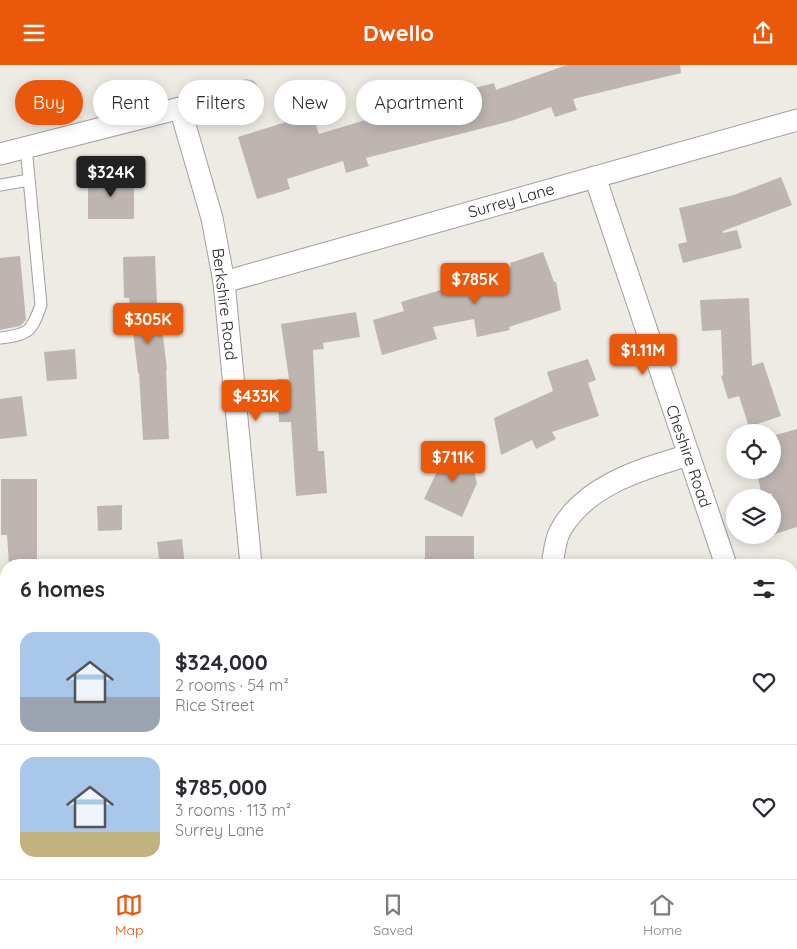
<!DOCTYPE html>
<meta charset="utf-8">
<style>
:root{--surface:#fff;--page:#f2f2f3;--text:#2b2b33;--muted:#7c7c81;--line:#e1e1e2;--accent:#ea580c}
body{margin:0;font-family:Quicksand,sans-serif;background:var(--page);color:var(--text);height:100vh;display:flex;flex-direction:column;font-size:19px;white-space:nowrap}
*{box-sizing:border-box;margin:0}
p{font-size:16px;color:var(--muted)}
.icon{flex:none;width:28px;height:28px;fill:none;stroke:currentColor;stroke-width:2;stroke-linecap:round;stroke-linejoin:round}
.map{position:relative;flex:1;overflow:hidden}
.details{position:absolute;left:0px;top:494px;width:798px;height:321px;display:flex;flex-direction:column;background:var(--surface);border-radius:20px 20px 0 0;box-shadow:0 2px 12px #0003}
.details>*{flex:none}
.top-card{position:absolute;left:15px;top:15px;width:500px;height:45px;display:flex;gap:10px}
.tools{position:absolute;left:726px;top:359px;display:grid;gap:10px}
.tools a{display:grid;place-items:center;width:55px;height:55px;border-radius:50%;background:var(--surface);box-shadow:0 2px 12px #0003;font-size:25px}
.price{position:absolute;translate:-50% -42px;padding:0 11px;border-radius:5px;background:var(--accent);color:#fff;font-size:16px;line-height:32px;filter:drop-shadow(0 1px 2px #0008)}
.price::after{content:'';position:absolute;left:50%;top:30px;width:15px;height:11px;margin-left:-8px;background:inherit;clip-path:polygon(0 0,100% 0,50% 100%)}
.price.current{background:#222;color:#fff}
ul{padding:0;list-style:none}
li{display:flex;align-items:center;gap:15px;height:125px;padding:0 20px}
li+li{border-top:1px solid var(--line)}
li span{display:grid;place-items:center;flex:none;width:140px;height:100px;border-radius:15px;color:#555}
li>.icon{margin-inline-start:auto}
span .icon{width:60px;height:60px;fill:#fffc;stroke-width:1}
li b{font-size:21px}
h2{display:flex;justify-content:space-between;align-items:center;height:60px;padding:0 20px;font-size:21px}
.chip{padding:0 18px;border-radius:22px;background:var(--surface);box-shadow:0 2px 12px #0003;font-size:18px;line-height:45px}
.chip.current{background:var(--accent);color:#fff}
header{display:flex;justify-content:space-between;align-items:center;height:65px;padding:0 20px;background:var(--accent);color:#fff;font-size:22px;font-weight:700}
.dock{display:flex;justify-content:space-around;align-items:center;height:70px;border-top:1px solid var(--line);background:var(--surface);font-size:14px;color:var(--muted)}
.dock a{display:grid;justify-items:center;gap:2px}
.dock .current{color:var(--accent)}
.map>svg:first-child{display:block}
.building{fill:#beb5b1}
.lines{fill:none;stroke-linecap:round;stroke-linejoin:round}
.service-casing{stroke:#9f9f9f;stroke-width:13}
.minor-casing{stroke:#9f9f9f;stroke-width:23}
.service{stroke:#fff;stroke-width:11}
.minor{stroke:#fff;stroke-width:21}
.labels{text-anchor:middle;stroke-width:4.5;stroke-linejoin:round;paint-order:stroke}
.street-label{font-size:16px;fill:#1e1e1e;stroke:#fff}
</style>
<header><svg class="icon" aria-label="menu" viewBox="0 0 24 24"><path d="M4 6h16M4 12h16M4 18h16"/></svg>Dwello<svg class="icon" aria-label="share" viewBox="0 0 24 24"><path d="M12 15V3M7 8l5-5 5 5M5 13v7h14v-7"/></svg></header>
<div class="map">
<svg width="797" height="814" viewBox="0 0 797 814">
<rect width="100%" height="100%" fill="#eeeae4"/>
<g class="building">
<polygon points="567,0 680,0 681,8 573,34 577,45 555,52 551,42 511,56 366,93 369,101 346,108 343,96 287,114 290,124 257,134 238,72 312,49 319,69 372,53 372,51 441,33 440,32 494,18 496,25"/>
<rect x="88" y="112" width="46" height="42"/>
<polygon points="781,112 792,140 723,166 723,168 737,165 742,183 683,198 678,179 687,177 679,143 734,130"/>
<polygon points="543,187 554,217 556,217 561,245 509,262 510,265 477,272 474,254 433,262 437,274 382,290 373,255 404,246 401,237 444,224 443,216 511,202 510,198"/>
<polygon points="20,191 26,255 20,261 0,265 0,193"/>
<polygon points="155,191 158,262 162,262 167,305 166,305 169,374 143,375 139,308 138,308 129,233 124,233 123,192"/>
<polygon points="749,233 752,301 763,297 781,351 749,362 739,331 728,334 721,311 723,310 721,265 702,266 700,235"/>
<polygon points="356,247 360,272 323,278 324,284 313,285 318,386 324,386 327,428 296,431 291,357 279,357 277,314 289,314 281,259"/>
<polygon points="75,284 77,314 47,316 44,287"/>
<polygon points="588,294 596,315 588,318 599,351 552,367 556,374 536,384 532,375 501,390 494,353 553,326 547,307"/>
<polygon points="22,331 27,371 0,374 0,334"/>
<polygon points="797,364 797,462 772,470 772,428 762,430 756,405 772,405 772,371"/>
<polygon points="449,381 470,391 477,418 462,452 424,434"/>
<polygon points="1,414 37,414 37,500 9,500 7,470 1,470"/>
<polygon points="122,440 122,465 98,466 97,441"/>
<polygon points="425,471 474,471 474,496 463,496 463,500 425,500"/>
<polygon points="182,474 185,500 160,500 157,477"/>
</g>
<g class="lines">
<g class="service-casing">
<g id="service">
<polyline points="0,120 29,115"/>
<path d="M0 273C29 269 31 268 41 240L26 82"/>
</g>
</g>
<g class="minor-casing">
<g id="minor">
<polyline points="180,43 212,153 224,217 251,500"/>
<polyline points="0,89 247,26"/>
<polyline points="595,112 726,500"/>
<polyline points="224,217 797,55"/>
<path d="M552 500C554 490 555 475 560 466 585 420 642 404 689 390"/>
<polyline points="791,701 797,717"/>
<polyline points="0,787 6,786"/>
<polyline points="282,809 282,814"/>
</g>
</g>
<use href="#service" class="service"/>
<use href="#minor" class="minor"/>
</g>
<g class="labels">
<g class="street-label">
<text transform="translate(511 135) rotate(-16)" y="6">Surrey Lane</text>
<text transform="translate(225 239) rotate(83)" y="6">Berkshire Road</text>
<text transform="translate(689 391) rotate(71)" y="6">Cheshire Road</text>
</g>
</g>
</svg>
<div class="tools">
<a><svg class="icon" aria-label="locate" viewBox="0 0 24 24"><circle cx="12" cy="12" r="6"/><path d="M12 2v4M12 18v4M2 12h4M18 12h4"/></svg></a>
<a><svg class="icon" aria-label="layers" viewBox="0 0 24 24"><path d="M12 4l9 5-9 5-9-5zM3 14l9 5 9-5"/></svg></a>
</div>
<b class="price current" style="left:111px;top:133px">$324K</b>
<b class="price" style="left:475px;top:240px">$785K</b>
<b class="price" style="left:148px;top:280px">$305K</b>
<b class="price" style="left:643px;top:311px">$1.11M</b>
<b class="price" style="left:256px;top:357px">$433K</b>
<b class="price" style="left:453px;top:418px">$711K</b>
<div class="top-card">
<a class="chip current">Buy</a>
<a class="chip">Rent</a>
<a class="chip">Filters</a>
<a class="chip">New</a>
<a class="chip">Apartment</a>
</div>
<section class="details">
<h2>6 homes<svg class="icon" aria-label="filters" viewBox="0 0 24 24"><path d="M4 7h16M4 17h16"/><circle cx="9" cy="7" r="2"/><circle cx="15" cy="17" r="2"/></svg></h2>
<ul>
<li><span style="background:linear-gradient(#a9c7e8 65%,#9aa5b1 0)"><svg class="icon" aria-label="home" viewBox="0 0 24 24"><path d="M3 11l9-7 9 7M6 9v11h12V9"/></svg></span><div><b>$324,000</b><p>2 rooms · 54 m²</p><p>Rice Street</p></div><svg class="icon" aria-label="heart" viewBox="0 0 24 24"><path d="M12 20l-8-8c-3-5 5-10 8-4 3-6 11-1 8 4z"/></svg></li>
<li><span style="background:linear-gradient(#a9c7e8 75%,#c2b280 0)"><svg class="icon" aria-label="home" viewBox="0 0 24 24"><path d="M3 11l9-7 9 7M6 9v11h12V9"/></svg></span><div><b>$785,000</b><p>3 rooms · 113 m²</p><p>Surrey Lane</p></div><svg class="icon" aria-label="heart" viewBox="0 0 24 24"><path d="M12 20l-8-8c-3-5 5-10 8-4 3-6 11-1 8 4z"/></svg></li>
</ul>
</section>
</div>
<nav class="dock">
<a class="current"><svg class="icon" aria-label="map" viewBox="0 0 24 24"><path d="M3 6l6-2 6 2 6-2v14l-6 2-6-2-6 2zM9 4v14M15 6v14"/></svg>Map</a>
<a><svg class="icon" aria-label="saved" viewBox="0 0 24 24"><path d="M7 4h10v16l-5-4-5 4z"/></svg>Saved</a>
<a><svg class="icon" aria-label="home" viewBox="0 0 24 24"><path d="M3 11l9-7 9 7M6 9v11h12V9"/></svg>Home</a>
</nav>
